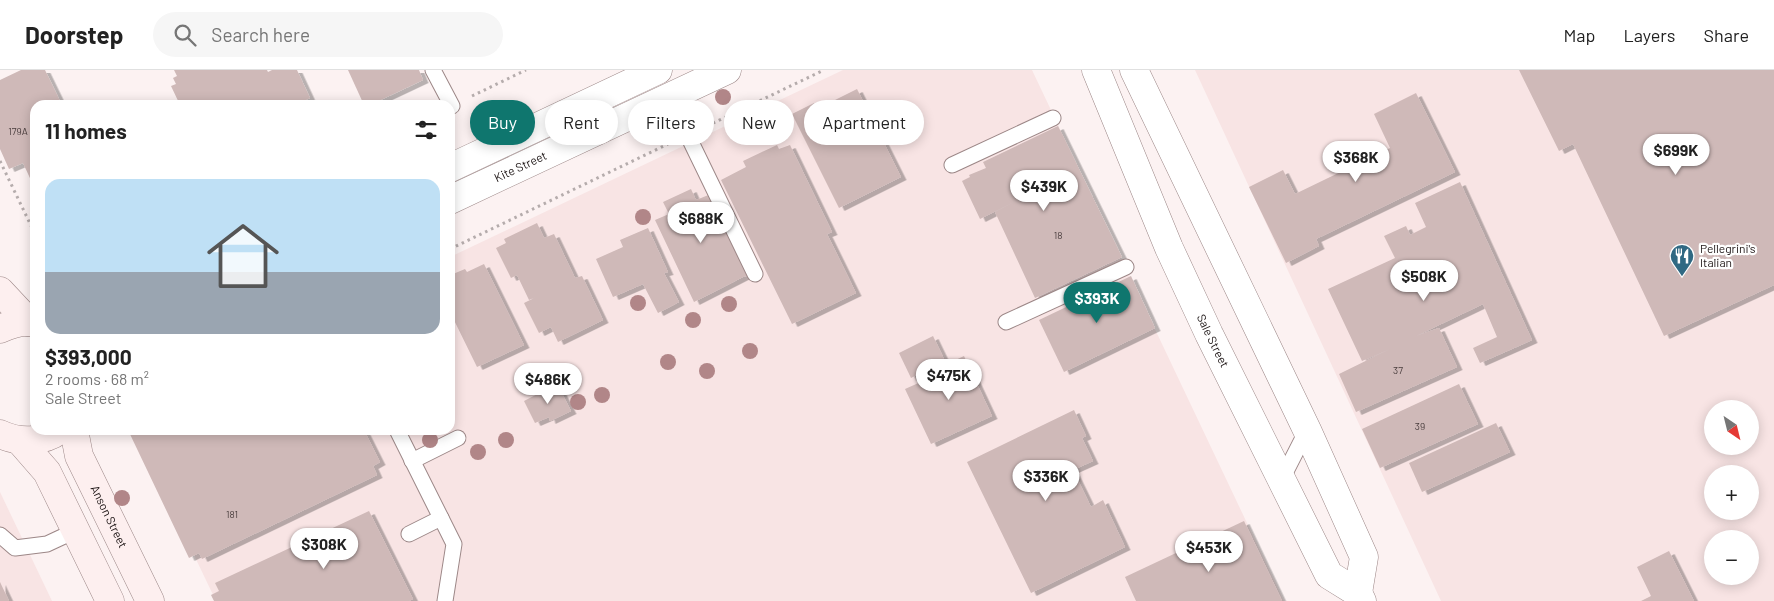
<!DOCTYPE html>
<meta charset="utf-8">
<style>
:root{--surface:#fff;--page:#f6f6f6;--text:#222;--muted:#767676;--line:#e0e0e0;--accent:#0f766e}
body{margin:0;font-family:Barlow,sans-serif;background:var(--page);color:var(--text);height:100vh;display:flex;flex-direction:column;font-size:19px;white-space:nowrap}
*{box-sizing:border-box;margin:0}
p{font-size:16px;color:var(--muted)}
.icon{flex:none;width:28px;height:28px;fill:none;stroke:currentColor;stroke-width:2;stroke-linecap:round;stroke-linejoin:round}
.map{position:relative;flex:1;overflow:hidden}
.sheet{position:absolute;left:30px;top:30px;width:425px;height:335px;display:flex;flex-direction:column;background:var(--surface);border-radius:15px;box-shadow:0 2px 12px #0003}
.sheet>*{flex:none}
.top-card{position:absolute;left:470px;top:30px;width:475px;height:45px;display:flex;gap:10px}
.needle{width:32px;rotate:145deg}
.buttons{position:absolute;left:1704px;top:330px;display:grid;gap:10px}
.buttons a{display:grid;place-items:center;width:55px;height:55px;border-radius:50%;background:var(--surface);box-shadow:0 2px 12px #0003;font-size:25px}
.price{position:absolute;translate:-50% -42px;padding:0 11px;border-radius:18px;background:#fff;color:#222;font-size:16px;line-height:32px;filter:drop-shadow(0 1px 2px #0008)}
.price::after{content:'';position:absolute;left:50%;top:30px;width:15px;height:11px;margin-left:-8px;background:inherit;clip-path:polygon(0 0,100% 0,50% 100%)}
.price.selected{background:var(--accent);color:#fff}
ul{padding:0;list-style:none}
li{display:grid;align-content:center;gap:10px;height:265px;padding:0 15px}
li+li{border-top:1px solid var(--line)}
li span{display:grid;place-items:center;height:155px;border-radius:15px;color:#555}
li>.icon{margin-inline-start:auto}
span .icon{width:90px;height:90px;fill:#fffc;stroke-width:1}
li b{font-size:21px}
h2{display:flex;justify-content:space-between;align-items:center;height:60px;padding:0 15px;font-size:21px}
.pill{padding:0 18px;border-radius:22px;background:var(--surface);box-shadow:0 2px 12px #0003;font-size:18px;line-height:45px}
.pill.selected{background:var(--accent);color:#fff}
header{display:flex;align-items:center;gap:30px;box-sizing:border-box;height:70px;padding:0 25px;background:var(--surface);border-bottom:1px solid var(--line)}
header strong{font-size:24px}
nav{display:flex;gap:28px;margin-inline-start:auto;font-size:18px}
.search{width:350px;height:45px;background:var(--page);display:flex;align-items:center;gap:12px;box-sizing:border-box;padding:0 18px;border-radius:28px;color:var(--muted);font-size:19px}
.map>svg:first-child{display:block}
.built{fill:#f8e4e4;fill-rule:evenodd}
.building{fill:#cfb9b8;filter:url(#shadow)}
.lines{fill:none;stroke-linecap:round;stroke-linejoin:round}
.lane-casing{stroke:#9c8787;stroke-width:17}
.street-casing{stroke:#9c8787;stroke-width:29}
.secondary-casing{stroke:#9c8787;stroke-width:29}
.path{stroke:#b5acac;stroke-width:3;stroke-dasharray:2.5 4;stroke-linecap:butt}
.lane{stroke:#fff;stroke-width:15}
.street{stroke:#fff;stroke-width:28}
.secondary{stroke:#fdefef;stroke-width:28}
.tree{fill:#b18688}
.labels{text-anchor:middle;stroke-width:4.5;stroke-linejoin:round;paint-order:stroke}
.number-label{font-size:10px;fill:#493d3d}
.street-label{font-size:12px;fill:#1c1414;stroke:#fff}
.poi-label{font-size:12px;fill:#1c1414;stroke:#fff;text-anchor:start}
</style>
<header>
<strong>Doorstep</strong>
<div class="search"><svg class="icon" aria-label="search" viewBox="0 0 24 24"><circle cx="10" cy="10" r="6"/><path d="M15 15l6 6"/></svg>Search here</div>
<nav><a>Map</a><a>Layers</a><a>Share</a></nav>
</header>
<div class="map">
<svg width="1774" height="531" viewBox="0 0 1774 531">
<defs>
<filter id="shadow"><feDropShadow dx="5.5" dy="3" stdDeviation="0" flood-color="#0004"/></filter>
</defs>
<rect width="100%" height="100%" fill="#fcf2f2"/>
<g class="built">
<polygon points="843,0 1032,0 1284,531 216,531 134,360 450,360 450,187"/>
<path d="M1195 0H1774V531H1441ZM1712 339H1750V376H1712ZM1712 404H1750V441H1712ZM1712 469H1750V506H1712Z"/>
<polygon points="0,422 52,531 0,531"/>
</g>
<g class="building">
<polygon points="21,0 45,0 62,35 35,35 35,119 23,93 9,99 0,79 0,10"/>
<polygon points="174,0 267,0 268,2 272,0 297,0 310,28 295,35 185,35 184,33 180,35 171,16 176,14 173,8 177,6"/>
<polygon points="348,0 419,0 423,10 370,35 364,35"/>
<polygon points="1519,0 1774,0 1774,215 1664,266 1573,74 1559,81"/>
<polygon points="857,19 901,107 839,138 792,44 814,33 817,39"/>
<polygon points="1416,23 1455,102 1316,169 1319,176 1286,193 1249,117 1283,100 1295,124 1390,78 1374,44"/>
<polygon points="1058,56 1122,187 1035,228 995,142 1024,127 980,149 962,111 970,107 969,105 986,98 983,92"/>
<polygon points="777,75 779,79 790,75 832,162 827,164 856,223 792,254 721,110 746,97 743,91"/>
<polygon points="1460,112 1532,270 1480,293 1473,278 1497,267 1483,234 1416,266 1439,258 1457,297 1356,342 1339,304 1390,279 1362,291 1328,219 1395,188 1384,166 1406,156 1410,165 1426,157 1415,133"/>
<polygon points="691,119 696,130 711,124 750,205 743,207 694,232 655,150 669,144 663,132"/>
<polygon points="537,153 544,168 554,164 575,208 582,206 603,250 558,272 551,257 539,263 524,233 536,227 529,230 517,205 511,208 496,178 506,173 504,169"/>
<polygon points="648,158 668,202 664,203 679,232 658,243 643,214 613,227 596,189 623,177 620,170"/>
<polygon points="484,194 524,275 477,297 451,244 450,245 450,211 455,208 453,204 465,199 467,202"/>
<polygon points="1131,206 1155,258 1064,302 1039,250"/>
<polygon points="933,266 945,291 911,308 899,283"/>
<polygon points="964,286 992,346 931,374 905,319 932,307 930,302"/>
<polygon points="557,314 571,341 550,351 549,347 535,353 524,331"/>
<polygon points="1459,314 1478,354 1380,398 1362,359"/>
<polygon points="1074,340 1086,366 1082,368 1093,391 1073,400 1091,437 1103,430 1125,477 1031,523 967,392"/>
<polygon points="1496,353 1510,382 1422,422 1409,393"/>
<polygon points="128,360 364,360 380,392 373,396 377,405 202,489 199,483 189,488"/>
<polygon points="369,441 413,529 409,531 214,531 211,525 219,521 215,513"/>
<polygon points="1244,451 1282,531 1136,531 1125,507"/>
<polygon points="1669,481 1694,531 1641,531 1651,526 1637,497"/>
<polygon points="0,512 9,531 0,531"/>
</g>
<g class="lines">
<g class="lane-casing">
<g id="lane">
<polyline points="433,0 452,36"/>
<polyline points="691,72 755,204"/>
<polyline points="952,95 1053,48"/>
<polyline points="1006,252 1126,197"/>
<polyline points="397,360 454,474 445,531"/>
<polyline points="412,391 458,368"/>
<polyline points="1282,409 1307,360"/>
<polyline points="409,464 441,448"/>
<polyline points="0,465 15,478 47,474 77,460"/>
</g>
</g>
<g class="street-casing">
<g id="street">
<path id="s1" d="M1096 0 1169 178 1209 264 1329 505 1358 523 1362 531"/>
<polyline points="1134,0 1307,360 1364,487 1358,523"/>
<polyline points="450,98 658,0"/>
<path id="s2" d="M450 130 727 0"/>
</g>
</g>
<g class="secondary-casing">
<g id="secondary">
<polyline points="0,221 29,252"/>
<path d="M0 259C11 254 23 250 35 253"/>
<path id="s3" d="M74 360 79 386 150 531"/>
<path d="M0 364C19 373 42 373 60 360"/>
<polyline points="20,371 47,402 110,531"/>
</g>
</g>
<g class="path">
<polyline points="472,26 526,0"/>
<polyline points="707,56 824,0"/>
<polyline points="0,91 35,164"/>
<polyline points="450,179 668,74"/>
</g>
<use href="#lane" class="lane"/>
<use href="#street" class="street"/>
<use href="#secondary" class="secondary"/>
</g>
<g class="tree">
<circle cx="723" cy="27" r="8"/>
<circle cx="664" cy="54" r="8"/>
<circle cx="643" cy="147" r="8"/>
<circle cx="638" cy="233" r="8"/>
<circle cx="729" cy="234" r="8"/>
<circle cx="693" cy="250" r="8"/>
<circle cx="750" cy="281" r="8"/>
<circle cx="668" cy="292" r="8"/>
<circle cx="707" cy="301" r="8"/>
<circle cx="602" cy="325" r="8"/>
<circle cx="578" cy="332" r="8"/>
<circle cx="430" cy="370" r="8"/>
<circle cx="506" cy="370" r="8"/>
<circle cx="478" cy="382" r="8"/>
<circle cx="122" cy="428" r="8"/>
</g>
<defs>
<g id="restaurant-pin" transform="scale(1.25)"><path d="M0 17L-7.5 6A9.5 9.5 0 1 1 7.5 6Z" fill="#306983" stroke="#fff"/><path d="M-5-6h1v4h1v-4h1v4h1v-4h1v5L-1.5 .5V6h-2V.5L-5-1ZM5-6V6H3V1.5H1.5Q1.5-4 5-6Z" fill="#fff"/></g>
</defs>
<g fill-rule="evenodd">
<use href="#restaurant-pin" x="1682" y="186"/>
</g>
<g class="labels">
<g class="number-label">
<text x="18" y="65">179A</text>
<text x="1058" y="169">18</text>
<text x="1398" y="304">37</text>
<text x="1420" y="360">39</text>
<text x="232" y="448">181</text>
</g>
<g class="street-label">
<text dy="4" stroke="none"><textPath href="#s2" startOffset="78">Kite Street</textPath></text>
<text dy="4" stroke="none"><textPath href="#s1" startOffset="295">Sale Street</textPath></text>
<text dy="4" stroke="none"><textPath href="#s3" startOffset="94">Anson Street</textPath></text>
</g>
<g class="poi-label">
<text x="1700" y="183">Pellegrini's<tspan x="1700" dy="14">Italian</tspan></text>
</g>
</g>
</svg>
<div class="buttons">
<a><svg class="needle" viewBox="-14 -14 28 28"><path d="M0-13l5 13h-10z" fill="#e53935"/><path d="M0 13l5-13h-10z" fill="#767676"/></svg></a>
<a>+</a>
<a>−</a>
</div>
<b class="price" style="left:1676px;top:106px">$699K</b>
<b class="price" style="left:1356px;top:113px">$368K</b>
<b class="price" style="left:1044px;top:142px">$439K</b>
<b class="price" style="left:701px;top:174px">$688K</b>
<b class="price" style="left:1424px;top:232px">$508K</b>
<b class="price selected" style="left:1097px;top:254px">$393K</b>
<b class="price" style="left:949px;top:331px">$475K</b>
<b class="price" style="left:548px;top:335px">$486K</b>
<b class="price" style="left:1046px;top:432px">$336K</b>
<b class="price" style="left:324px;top:500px">$308K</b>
<b class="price" style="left:1209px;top:503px">$453K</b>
<div class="top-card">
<a class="pill selected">Buy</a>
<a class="pill">Rent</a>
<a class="pill">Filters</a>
<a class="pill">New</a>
<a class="pill">Apartment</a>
</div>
<section class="sheet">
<h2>11 homes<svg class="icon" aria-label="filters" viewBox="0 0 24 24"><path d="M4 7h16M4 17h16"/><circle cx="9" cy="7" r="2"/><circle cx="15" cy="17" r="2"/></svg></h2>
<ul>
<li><span style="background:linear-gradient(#bfe0f5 60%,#9aa5b1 0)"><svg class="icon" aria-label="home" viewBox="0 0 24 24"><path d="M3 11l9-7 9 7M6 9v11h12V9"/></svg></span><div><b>$393,000</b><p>2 rooms · 68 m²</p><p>Sale Street</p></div></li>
</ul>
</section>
</div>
